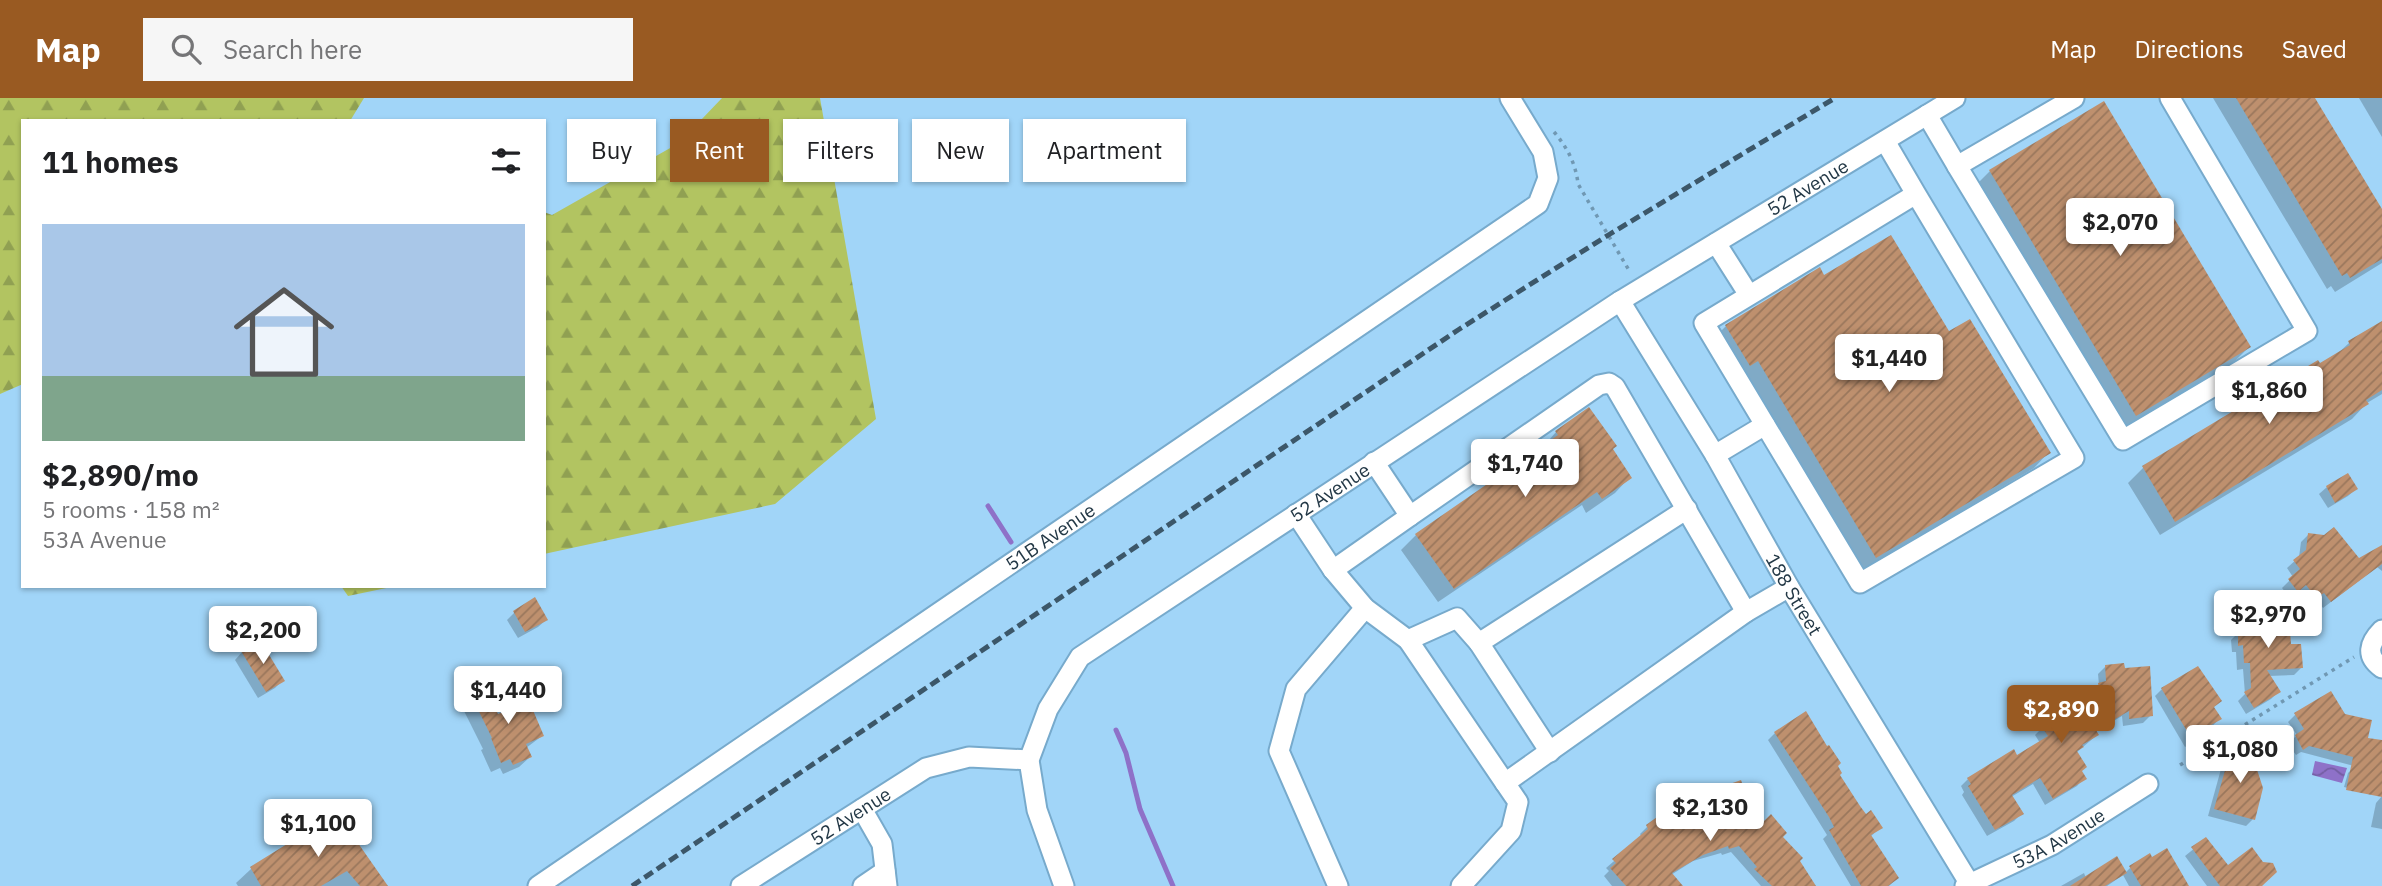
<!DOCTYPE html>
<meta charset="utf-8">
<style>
:root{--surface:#fff;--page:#f6f6f6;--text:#202124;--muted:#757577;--line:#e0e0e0;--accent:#995a22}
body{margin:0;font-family:"IBM Plex Sans",sans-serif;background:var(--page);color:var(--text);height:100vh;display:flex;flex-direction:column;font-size:26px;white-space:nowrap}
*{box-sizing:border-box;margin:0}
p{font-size:23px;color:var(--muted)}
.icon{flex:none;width:38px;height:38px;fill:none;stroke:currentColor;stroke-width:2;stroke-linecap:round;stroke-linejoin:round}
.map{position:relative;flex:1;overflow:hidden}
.sheet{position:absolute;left:21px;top:21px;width:525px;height:469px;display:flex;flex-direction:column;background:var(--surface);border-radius:0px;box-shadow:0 2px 5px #0004}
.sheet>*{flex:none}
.banner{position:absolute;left:567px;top:21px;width:665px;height:63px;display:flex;gap:14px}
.price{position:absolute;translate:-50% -60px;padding:0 16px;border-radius:7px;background:#fff;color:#222;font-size:23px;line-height:46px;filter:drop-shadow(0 2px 4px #0008)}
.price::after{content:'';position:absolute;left:50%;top:42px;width:21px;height:16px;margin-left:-10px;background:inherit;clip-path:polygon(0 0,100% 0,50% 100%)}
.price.active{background:var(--accent);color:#fff}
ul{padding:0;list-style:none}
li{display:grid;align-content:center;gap:14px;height:371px;padding:0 21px}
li+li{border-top:2px solid var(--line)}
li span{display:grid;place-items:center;height:217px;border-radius:0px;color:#555}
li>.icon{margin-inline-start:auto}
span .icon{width:126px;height:126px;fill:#fffc;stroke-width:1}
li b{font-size:30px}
h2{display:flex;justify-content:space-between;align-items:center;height:84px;padding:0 21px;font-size:30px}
.pill{padding:0 24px;border-radius:0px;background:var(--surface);box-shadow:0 2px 5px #0004;font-size:24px;line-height:63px}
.pill.active{background:var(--accent);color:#fff}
header{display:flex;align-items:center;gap:42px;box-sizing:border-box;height:98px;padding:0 35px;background:var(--accent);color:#fff}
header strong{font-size:33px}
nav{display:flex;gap:38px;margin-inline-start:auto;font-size:24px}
.search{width:490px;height:63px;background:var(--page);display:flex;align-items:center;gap:18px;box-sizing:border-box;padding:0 24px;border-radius:0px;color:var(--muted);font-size:26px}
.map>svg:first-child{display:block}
.forest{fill:url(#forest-firs)}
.water{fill:url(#water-waves)}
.shadow{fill:#0003}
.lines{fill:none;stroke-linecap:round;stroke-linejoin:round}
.stream{stroke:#8e71c8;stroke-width:5}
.building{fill:url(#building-hatch)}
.minor-casing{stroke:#7ac;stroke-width:23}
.path{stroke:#7098b3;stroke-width:3.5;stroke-dasharray:3.5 5;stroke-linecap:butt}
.minor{stroke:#fff;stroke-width:19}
.rail{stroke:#3c5769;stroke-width:5;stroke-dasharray:10 5;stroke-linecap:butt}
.labels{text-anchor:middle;stroke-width:5;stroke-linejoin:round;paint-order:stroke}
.street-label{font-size:19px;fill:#233846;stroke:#e1f1fc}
</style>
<header>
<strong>Map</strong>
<div class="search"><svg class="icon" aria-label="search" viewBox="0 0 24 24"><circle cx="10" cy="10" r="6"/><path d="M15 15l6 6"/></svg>Search here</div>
<nav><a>Map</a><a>Directions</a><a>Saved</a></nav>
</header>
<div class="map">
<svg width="2382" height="788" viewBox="0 0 2382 788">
<defs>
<pattern id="forest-firs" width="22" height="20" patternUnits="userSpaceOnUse" patternTransform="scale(1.75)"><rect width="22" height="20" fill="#b2c461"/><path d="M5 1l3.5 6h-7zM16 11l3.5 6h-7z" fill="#90a052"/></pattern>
<pattern id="water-waves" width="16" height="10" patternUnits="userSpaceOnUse" patternTransform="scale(1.75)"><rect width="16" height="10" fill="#8e71c8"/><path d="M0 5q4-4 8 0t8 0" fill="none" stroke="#745ea4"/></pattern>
<pattern id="building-hatch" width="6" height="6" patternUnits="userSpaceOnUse" patternTransform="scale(1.75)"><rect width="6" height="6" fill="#be906e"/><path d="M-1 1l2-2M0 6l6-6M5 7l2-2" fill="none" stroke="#9a775c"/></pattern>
</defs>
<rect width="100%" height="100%" fill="#a1d5f8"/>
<g class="forest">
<polygon points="0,0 364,0 350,23 23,23 23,286 0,296"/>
<polygon points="722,0 820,0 876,321 775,406 544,456 544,114 552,117 679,45"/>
<polygon points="341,488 396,488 348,498"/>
</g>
<polygon class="water" points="2315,663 2347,670 2342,685 2312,677"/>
<g class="shadow">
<polygon points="2213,0 2313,0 2382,115 2382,165 2335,194 2331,188 2327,191"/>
<polygon points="2359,0 2382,0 2382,39"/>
<polygon points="1990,73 2249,249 2234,264 2121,331 1975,88"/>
<polygon points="1824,179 1948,236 2048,355 2034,370 1861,473 1711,243 1726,228"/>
<polygon points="2382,225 2382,296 2367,305 2352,321 2160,437 2128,385 2143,370 2318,264 2319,267 2336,257 2349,245"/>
<polygon points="1588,311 1629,380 1615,395 1586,415 1582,407 1438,504 1401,452 1416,437 1542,350 1556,334"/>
<polygon points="2327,389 2356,391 2348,398 2328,410 2319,396"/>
<polygon points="2308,437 2358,462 2382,449 2382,473 2377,469 2323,510 2316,501 2308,506 2298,493 2290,500 2282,490 2293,479 2287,470 2299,459 2301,444"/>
<polygon points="520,509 546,522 538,529 518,540 507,522"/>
<polygon points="2249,511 2289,548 2301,570 2294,577 2269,578 2278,594 2271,601 2246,616 2238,603 2245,596 2243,571 2237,572 2236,554 2232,554 2231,542 2235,538 2235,532 2242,525 2242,518"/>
<polygon points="242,554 282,583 275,590 258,600 235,562"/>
<polygon points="2106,568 2151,617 2143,625 2123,628 2122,618 2095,634 2097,637 2076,655 2080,673 2084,680 2077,688 2045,707 2033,686 2011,699 2021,716 2014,723 1987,738 1962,697 1964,694 1961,688 1968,681 2013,654 2017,659 2040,645 2035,637 2044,628 2042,625 2050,618 2067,620 2093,603 2092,594 2099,587 2098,576"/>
<polygon points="468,590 497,618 542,638 526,650 530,659 519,669 503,676 500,670 491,674 481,652 483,651 458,601"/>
<polygon points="2162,591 2213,610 2219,621 2204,637 2185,649 2155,598"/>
<polygon points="2295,617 2343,617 2370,624 2354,668 2301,654 2296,657 2288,646 2297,637 2288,624"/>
<polygon points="1775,635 1836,668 1838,677 1858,709 1880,730 1870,739 1897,780 1889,788 1851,788 1823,741 1827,737 1768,642"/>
<polygon points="2226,656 2253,721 2246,728 2208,718 2221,671 2219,663"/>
<polygon points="2351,672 2356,692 2344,689 2348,675"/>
<polygon points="1714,693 1756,733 1781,739 1814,788 1761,788 1731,754 1722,757 1721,755 1693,763 1671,777 1680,788 1612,788 1604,778 1609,773 1606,770 1642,739 1640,736 1647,729 1709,705 1707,700"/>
<polygon points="2382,698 2382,731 2371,729 2376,705"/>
<polygon points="336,717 386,788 238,788 236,785 251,771"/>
<polygon points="2206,741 2227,770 2260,788 2207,788 2185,758"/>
<polygon points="2130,770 2187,788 2129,788 2123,777 2107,788 2061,788 2084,775 2086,780 2125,775"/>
</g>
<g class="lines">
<g class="stream">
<polyline points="988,408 1011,444"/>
<polyline points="1116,632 1126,655 1140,711 1173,788"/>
</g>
</g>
<g class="building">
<polygon points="2236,0 2315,0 2382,111 2382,161 2350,180 2347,175 2342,178"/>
<polygon points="2104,3 2251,249 2136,318 1989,72"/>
<polygon points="1891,137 1949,233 1970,221 2051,355 1876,460 1758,263 1750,268 1725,227 1820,169 1824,177"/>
<polygon points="2382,223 2382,292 2366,302 2369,306 2175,424 2142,368 2318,262 2320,265 2350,247 2348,243"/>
<polygon points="1589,309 1617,348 1613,351 1632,380 1602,401 1597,394 1454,491 1415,436 1558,337 1555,333"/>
<polygon points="2348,375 2358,391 2335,405 2326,388"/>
<polygon points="2334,429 2359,460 2382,447 2382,466 2331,504 2324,495 2316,500 2306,487 2298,494 2288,481 2300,471 2293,462 2306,452 2308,435 2324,437"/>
<polygon points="535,499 548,522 525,534 513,513"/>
<polygon points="2288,507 2291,546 2301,546 2303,570 2267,572 2281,594 2254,610 2244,594 2251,590 2250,565 2244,565 2243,547 2238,548 2238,533 2242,533 2241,523 2249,523 2248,509"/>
<polygon points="260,542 285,583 266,594 241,553"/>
<polygon points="2124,565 2125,570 2150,568 2153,618 2129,621 2129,613 2096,632 2099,637 2082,647 2084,649 2077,653 2087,669 2082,673 2087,681 2053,701 2040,680 2012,697 2024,716 1995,732 1968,688 1971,686 1967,680 2014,651 2017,657 2048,638 2041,628 2052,622 2049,617 2063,608 2068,617 2100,597 2098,585 2106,583 2105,567"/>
<polygon points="2198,568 2222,603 2214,609 2222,621 2211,627 2213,630 2193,643 2161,590"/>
<polygon points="481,582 498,616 529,603 544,638 526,646 532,659 513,667 510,661 501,665 491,640 492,640 467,589"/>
<polygon points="2331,593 2345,616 2372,622 2368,640 2382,642 2382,699 2346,692 2353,659 2309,648 2303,652 2295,637 2304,631 2294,615"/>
<polygon points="1806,613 1827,648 1829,647 1841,665 1838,668 1842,675 1840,677 1860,708 1866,716 1871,712 1883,730 1871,737 1899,780 1888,788 1861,788 1829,732 1834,729 1829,719 1774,634"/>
<polygon points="2249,647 2263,690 2255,722 2214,711 2228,662 2225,654"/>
<polygon points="1741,682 1757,730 1771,716 1787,735 1783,739 1803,760 1800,763 1816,788 1772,788 1754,771 1757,769 1739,748 1729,751 1728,748 1703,757 1672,775 1683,788 1626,788 1610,770 1616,765 1612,761 1648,731 1646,727 1668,711 1683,701 1688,711 1716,701 1713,692"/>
<polygon points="337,715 388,788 360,788 347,773 321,788 261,788 250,769"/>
<polygon points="2206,739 2228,767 2252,749 2263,764 2273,765 2277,774 2262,788 2220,788 2191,749"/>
<polygon points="2167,750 2189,788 2141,788 2129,768 2150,755 2152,759"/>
<polygon points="2117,758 2127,775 2105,788 2070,788"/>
</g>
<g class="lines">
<g class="minor-casing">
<g id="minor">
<polyline points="2074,0 1957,68 2123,342 2307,233 2170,0"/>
<polyline points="1927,17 1957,68"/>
<polyline points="1885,43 1916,96 2074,360 1860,485 1704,225 1916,96"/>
<polyline points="1716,145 1749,197"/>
<path id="s1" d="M1620 203 1715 357 1789 489 1971 788"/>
<polyline points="1715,357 1765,327"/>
<polyline points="1296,416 1333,472 1365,510 1408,542 1505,685 1746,514 1789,489"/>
<polyline points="1410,418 1599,287 1609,285 1615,289 1746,514"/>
<polyline points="1333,472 1410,418 1374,364"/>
<path d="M2382 532C2369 545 2365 558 2382 570"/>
<polyline points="1408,542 1457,520 1479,545 1687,411"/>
<polyline points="1479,545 1550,654"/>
<polyline points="862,711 882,746 887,788"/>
<path id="s2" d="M538 788 1538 106 1548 80 1543 54 1510 0"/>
<path id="s3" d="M741 788 926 670 969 659 1029 662"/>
<polyline points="863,788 885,773"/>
<path id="s4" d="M1064 788 1037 712 1029 662 1048 611 1080 559 1620 203 1955 0"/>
<polyline points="1338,788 1279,653 1296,591 1365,510"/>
<polyline points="1461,788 1511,733 1518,704 1505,685"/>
<path id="s5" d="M1965 788 2052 747 2148 686"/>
</g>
</g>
<g class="path">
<path d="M1554 34C1567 49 1576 66 1578 86L1630 174"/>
<polyline points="2180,667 2354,559"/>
</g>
<use href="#minor" class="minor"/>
<polyline class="rail" points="632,788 1458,232 1610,136 1835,0"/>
</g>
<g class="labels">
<g class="street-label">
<text dy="7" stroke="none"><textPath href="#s4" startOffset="1113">52 Avenue</textPath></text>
<text dy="7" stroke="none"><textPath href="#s4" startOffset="546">52 Avenue</textPath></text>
<text dy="7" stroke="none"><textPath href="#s2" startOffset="620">51B Avenue</textPath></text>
<text dy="7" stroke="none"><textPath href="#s1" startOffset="341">188 Street</textPath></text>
<text dy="7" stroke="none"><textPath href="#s3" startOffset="130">52 Avenue</textPath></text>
<text dy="7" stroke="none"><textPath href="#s5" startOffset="105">53A Avenue</textPath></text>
</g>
</g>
</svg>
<b class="price" style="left:2120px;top:160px">$2,070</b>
<b class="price" style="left:1889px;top:296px">$1,440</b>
<b class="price" style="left:2269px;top:328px">$1,860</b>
<b class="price" style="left:1525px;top:401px">$1,740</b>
<b class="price" style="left:2268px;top:552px">$2,970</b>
<b class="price" style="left:263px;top:568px">$2,200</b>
<b class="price" style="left:508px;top:628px">$1,440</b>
<b class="price active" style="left:2061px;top:647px">$2,890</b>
<b class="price" style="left:2240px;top:687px">$1,080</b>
<b class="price" style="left:1710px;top:745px">$2,130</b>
<b class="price" style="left:318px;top:761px">$1,100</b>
<div class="banner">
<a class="pill">Buy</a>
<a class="pill active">Rent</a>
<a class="pill">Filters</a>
<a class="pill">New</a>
<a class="pill">Apartment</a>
</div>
<section class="sheet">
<h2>11 homes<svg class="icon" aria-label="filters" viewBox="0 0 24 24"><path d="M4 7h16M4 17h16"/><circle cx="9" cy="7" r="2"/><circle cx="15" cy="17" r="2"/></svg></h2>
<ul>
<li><span style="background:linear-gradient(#a9c7e8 70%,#7fa58c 0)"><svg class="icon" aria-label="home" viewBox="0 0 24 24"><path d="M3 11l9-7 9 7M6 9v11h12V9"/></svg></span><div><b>$2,890/mo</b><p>5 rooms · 158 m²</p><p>53A Avenue</p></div></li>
</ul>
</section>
</div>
